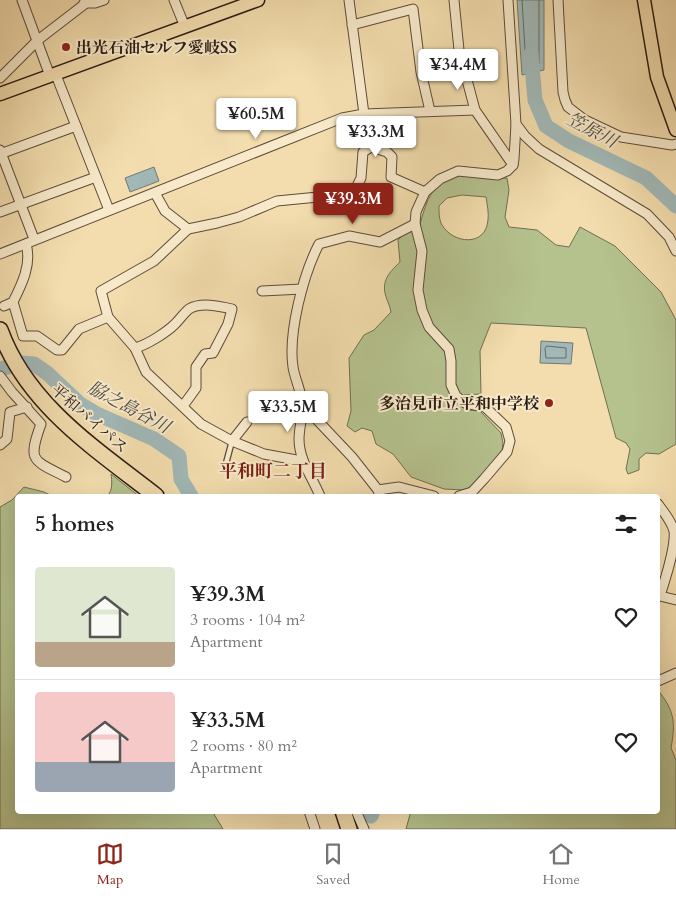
<!DOCTYPE html>
<meta charset="utf-8">
<style>
:root{--surface:#fff;--page:#f6f6f6;--text:#202124;--muted:#757577;--line:#e0e0e0;--accent:#8f2418}
body{margin:0;font-family:Cardo,"Noto Serif JP",serif;background:var(--page);color:var(--text);height:100vh;display:flex;flex-direction:column;font-size:19px;white-space:nowrap}
*{box-sizing:border-box;margin:0}
p{font-size:16px;color:var(--muted)}
.icon{flex:none;width:28px;height:28px;fill:none;stroke:currentColor;stroke-width:2;stroke-linecap:round;stroke-linejoin:round}
.map{position:relative;flex:1;overflow:hidden}
.drawer{position:absolute;left:15px;top:494px;width:645px;height:320px;display:flex;flex-direction:column;background:var(--surface);border-radius:5px;box-shadow:0 5px 20px #0002}
.drawer>*{flex:none}
.price{position:absolute;translate:-50% -42px;padding:0 11px;border-radius:5px;background:#fff;color:#222;font-size:16px;line-height:32px;filter:drop-shadow(0 1px 2px #0008)}
.price::after{content:'';position:absolute;left:50%;top:30px;width:15px;height:11px;margin-left:-8px;background:inherit;clip-path:polygon(0 0,100% 0,50% 100%)}
.price.selected{background:var(--accent);color:#fff}
ul{padding:0;list-style:none}
li{display:flex;align-items:center;gap:15px;height:125px;padding:0 20px}
li+li{border-top:1px solid var(--line)}
li span{display:grid;place-items:center;flex:none;width:140px;height:100px;border-radius:5px;color:#555}
li>.icon{margin-inline-start:auto}
span .icon{width:60px;height:60px;fill:#fffc;stroke-width:1}
li b{font-size:21px}
h2{display:flex;justify-content:space-between;align-items:center;height:60px;padding:0 20px;font-size:21px}
.menu{display:flex;justify-content:space-around;align-items:center;height:70px;border-top:1px solid var(--line);background:var(--surface);font-size:14px;color:var(--muted)}
.menu a{display:grid;justify-items:center;gap:2px}
.menu .selected{color:var(--accent)}
.map>svg:first-child{display:block}
.green{fill:#b5c28e;stroke:#706f52;fill-rule:evenodd}
.water{fill:#a1b8b7;stroke:#717a76}
.lines{fill:none;stroke-linecap:round;stroke-linejoin:round}
.shore{stroke:#666a66;stroke-width:1}
.river{stroke:#a1b8b7;stroke-width:15}
.lane-casing{stroke:#5c4c3b;stroke-width:7}
.street-casing{stroke:#5c4c3b;stroke-width:11}
.primary-casing{stroke:#2a1c15;stroke-width:15}
.highway-casing{stroke:#2a1c15;stroke-width:18}
.lane{stroke:#f7e9ca;stroke-width:4.5}
.street{stroke:#f7e9ca;stroke-width:9}
.primary{stroke:#f3ddae;stroke-width:12}
.highway{stroke:#f3ddae;stroke-width:15}
.poi-dot{fill:#8f2418;stroke:#f7e9ca;stroke-width:2}
.labels{text-anchor:middle;stroke-width:4;stroke-linejoin:round;paint-order:stroke}
.poi-label{font-size:16px;font-weight:bold;fill:#2a1c15;stroke:#f7e9ca;text-anchor:start}
.street-label{font-size:16px;fill:#2a1c15;stroke:#f7e9ca}
.water-label{font-size:18px;font-style:italic;fill:#4e4b46;stroke:#f7e9ca}
.neighbourhood-label{font-size:18px;font-weight:bold;fill:#7a1f14;stroke:#f7e9ca}
</style>
<div class="map">
<svg width="676" height="829" viewBox="0 0 676 829">
<rect width="100%" height="100%" fill="#f3ddae"/>
<filter id="stains"><feTurbulence type="fractalNoise" baseFrequency=".004" numOctaves="4"/><feColorMatrix values="0 0 0 0 .2 0 0 0 0 .09 0 0 0 0 .02 0 0 0 .5 -.17"/></filter>
<radialGradient id="worn" r=".72"><stop offset=".6" stop-color="#630" stop-opacity="0"/><stop offset="1" stop-color="#630" stop-opacity=".3"/></radialGradient>
<g class="green">
<path d="M476 174 494 179 507 178 509 190 505 217 509 227 537 230 556 245 569 247 580 227 615 246 661 292 676 320V444L659 454 646 453 639 459V470L628 474 626 469 630 449 626 443 616 438 586 328 491 323 480 351 481 394 464 395 456 403 469 410 480 411 501 433 503 443 502 451 472 487 463 490 444 489 411 477 393 454 376 444 372 431 362 428 355 432 347 426 351 411 349 358 364 335 374 330 391 312C390 305 386 299 385 293 382 279 391 271 400 262L398 240 405 233 419 228C424 210 429 187 448 178 456 175 467 175 476 174ZM462 195 486 197C487 204 489 213 488 220 486 247 453 244 442 225 439 220 439 212 439 206L447 198Z"/>
<path d="M111 474 135 493 139 496H107C113 491 112 481 111 474Z"/>
<polygon points="24,487 44,492 52,496 18,496 18,811 212,811 223,829 0,829 0,507 12,500"/>
<path d="M658 690C674 711 676 721 671 748L676 760V829H406L411 811H658Z"/>
</g>
<g class="water">
<polygon points="517,0 544,0 544,70 522,75"/>
<polygon points="154,167 159,181 130,192 125,178"/>
<polygon points="541,341 573,343 571,364 540,363"/>
</g>
<g class="lines">
<g class="shore">
<polyline points="522,0 526,66 529,68 539,64 539,0"/>
<polygon points="547,346 566,348 566,358 546,358 545,349"/>
</g>
<g class="river">
<polyline points="531,54 535,100 546,126 569,141 646,178 676,206"/>
<polyline points="0,369 22,363 34,364 47,373 80,404 97,414 154,439 179,456 181,479 191,496"/>
<polyline points="371,816 373,811"/>
</g>
<g class="lane-casing">
<polyline id="lane" points="225,467 232,441"/>
</g>
<g class="street-casing">
<g id="street">
<polyline points="22,0 50,76"/>
<polyline points="174,0 185,27"/>
<polyline points="454,0 459,50 475,110 513,165"/>
<polyline points="508,0 516,124 525,136 539,149 647,214 669,237 676,251"/>
<polyline points="558,0 563,92 565,100 568,107 585,120 621,137 672,145 676,144"/>
<polyline points="84,3 95,3 104,0"/>
<polyline points="352,25 413,9 421,72 430,111"/>
<polyline points="56,75 109,210"/>
<polyline points="0,78 38,40 90,0"/>
<polyline points="371,147 387,152 392,157 391,177 425,192"/>
<polyline points="0,150 34,239"/>
<polyline points="0,154 76,126"/>
<polyline points="155,193 165,211 188,229 217,223 239,217 277,201 318,197 333,191 352,191 356,188 361,178 363,152 371,147 364,114 349,0"/>
<polyline points="0,212 96,177"/>
<polyline points="188,229 154,261 101,291 108,317 135,348 146,372 201,424 232,441 264,454 302,461"/>
<polyline points="0,254 342,118 364,114 475,110"/>
<polyline points="262,291 302,289"/>
<polyline points="13,302 23,336 37,336 57,350 62,350 79,329 108,317"/>
<path d="M4 306 13 302C22 284 32 264 26 244"/>
<path d="M135 348C147 345 167 332 175 324 180 319 184 313 189 309 201 302 219 306 232 309L228 324 213 353 205 354 196 367V388L183 406"/>
<path d="M0 376 12 392 41 424C27 462 33 460 66 477"/>
<polyline points="302,404 352,457 378,490 380,496"/>
<polyline points="232,441 247,422"/>
<polyline points="0,445 7,439 10,412 27,407"/>
<polyline points="378,490 399,487 434,496"/>
<path d="M320 496C312 477 299 460 299 439 299 428 303 416 302 405 302 392 295 380 293 367 288 333 303 275 319 244L349 236 380 242 415 224"/>
<polyline points="459,496 472,492 484,479 507,452 510,441 506,427 485,407 465,403 456,396 451,385 451,361 449,349 429,327 422,310 418,290 422,251 415,224 416,212 425,192 440,179 458,171 498,175 507,171 513,165 514,159 516,124"/>
<path d="M658 504C664 513 671 520 674 531 676 548 665 579 660 596L676 600"/>
<polyline points="658,681 676,673"/>
<polyline points="309,811 315,829"/>
<polyline points="356,811 364,829"/>
</g>
</g>
<g class="primary-casing">
<g id="primary">
<polyline points="644,0 657,77 676,130"/>
<polyline points="0,94 258,0"/>
</g>
</g>
<g class="highway-casing">
<g id="highway">
<path d="M0 330C27 405 96 449 156 496"/>
<polyline points="343,811 349,829"/>
</g>
</g>
<use href="#lane" class="lane"/>
<use href="#street" class="street"/>
<use href="#primary" class="primary"/>
<use href="#highway" class="highway"/>
</g>
<g class="poi-dot">
<circle cx="66" cy="47" r="5"/>
<circle cx="549" cy="403" r="5"/>
</g>
<g class="labels">
<g class="poi-label">
<text x="76" y="53">出光石油セルフ愛岐SS</text>
<text x="539" y="409" text-anchor="end">多治見市立平和中学校</text>
</g>
<g class="street-label">
<text transform="translate(90 418) rotate(41)" y="6">平和バイパス</text>
</g>
<g class="water-label">
<text transform="translate(592 130) rotate(28)" y="6">笠原川</text>
<text transform="translate(129 407) rotate(28)" y="6">脇之島谷川</text>
</g>
<g class="neighbourhood-label">
<text x="273" y="477">平和町二丁目</text>
</g>
</g>
<rect width="100%" height="100%" filter="url(#stains)"/>
<rect width="100%" height="100%" fill="url(#worn)"/>
</svg>
<b class="price" style="left:458px;top:91px">¥34.4M</b>
<b class="price" style="left:256px;top:140px">¥60.5M</b>
<b class="price" style="left:376px;top:158px">¥33.3M</b>
<b class="price selected" style="left:353px;top:225px">¥39.3M</b>
<b class="price" style="left:288px;top:433px">¥33.5M</b>
<section class="drawer">
<h2>5 homes<svg class="icon" aria-label="filters" viewBox="0 0 24 24"><path d="M4 7h16M4 17h16"/><circle cx="9" cy="7" r="2"/><circle cx="15" cy="17" r="2"/></svg></h2>
<ul>
<li><span style="background:linear-gradient(#dfe7d0 75%,#b9a48a 0)"><svg class="icon" aria-label="home" viewBox="0 0 24 24"><path d="M3 11l9-7 9 7M6 9v11h12V9"/></svg></span><div><b>¥39.3M</b><p>3 rooms · 104 m²</p><p>Apartment</p></div><svg class="icon" aria-label="heart" viewBox="0 0 24 24"><path d="M12 20l-8-8c-3-5 5-10 8-4 3-6 11-1 8 4z"/></svg></li>
<li><span style="background:linear-gradient(#f6c9c9 70%,#9aa5b1 0)"><svg class="icon" aria-label="home" viewBox="0 0 24 24"><path d="M3 11l9-7 9 7M6 9v11h12V9"/></svg></span><div><b>¥33.5M</b><p>2 rooms · 80 m²</p><p>Apartment</p></div><svg class="icon" aria-label="heart" viewBox="0 0 24 24"><path d="M12 20l-8-8c-3-5 5-10 8-4 3-6 11-1 8 4z"/></svg></li>
</ul>
</section>
</div>
<nav class="menu">
<a class="selected"><svg class="icon" aria-label="map" viewBox="0 0 24 24"><path d="M3 6l6-2 6 2 6-2v14l-6 2-6-2-6 2zM9 4v14M15 6v14"/></svg>Map</a>
<a><svg class="icon" aria-label="saved" viewBox="0 0 24 24"><path d="M7 4h10v16l-5-4-5 4z"/></svg>Saved</a>
<a><svg class="icon" aria-label="home" viewBox="0 0 24 24"><path d="M3 11l9-7 9 7M6 9v11h12V9"/></svg>Home</a>
</nav>
